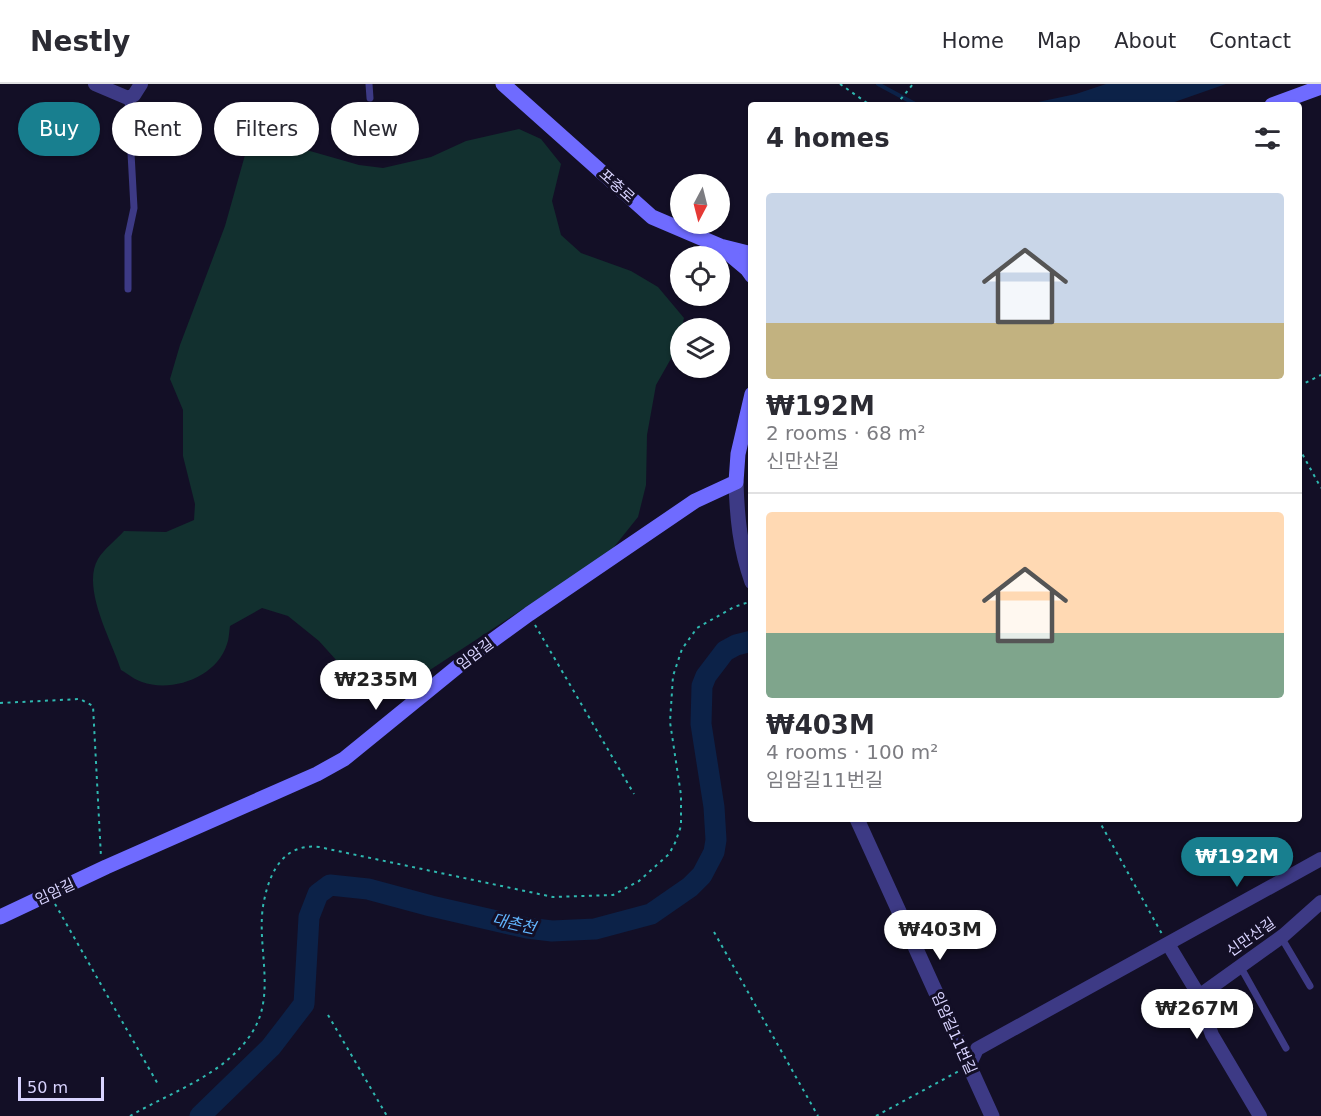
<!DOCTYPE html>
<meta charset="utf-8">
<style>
:root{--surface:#fff;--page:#f7f7f7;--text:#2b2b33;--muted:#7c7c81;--line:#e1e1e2;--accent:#187f8f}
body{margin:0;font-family:"DejaVu Sans","Noto Sans KR",sans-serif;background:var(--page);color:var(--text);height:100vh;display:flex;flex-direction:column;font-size:22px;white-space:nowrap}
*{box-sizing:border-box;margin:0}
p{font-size:20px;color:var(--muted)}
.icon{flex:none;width:33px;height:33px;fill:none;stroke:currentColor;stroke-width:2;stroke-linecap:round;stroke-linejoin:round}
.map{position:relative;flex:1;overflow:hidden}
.side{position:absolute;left:748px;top:18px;width:554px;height:720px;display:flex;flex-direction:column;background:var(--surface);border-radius:6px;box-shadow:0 2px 4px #0004}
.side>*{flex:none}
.top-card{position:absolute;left:18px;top:18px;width:570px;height:54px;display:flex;gap:12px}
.needle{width:39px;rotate:187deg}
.buttons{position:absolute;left:670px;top:90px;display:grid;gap:12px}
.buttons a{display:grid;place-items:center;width:60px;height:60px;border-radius:50%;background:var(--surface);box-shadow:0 2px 4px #0004;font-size:30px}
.scale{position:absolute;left:18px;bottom:15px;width:86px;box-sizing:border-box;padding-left:6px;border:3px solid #d9d4ff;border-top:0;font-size:16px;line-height:21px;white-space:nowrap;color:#d9d4ff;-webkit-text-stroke:4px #130f26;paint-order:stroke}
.price{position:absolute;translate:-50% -51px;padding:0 14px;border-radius:21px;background:#fff;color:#222;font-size:20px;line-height:39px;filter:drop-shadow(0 2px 3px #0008)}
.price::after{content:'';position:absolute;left:50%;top:36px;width:18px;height:14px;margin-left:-9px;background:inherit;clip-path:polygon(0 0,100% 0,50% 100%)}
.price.current{background:var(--accent);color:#fff}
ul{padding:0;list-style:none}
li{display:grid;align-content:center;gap:12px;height:318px;padding:0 18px}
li+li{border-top:2px solid var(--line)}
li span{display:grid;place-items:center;height:186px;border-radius:6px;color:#555}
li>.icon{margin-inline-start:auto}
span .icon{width:108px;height:108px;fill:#fffc;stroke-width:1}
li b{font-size:26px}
h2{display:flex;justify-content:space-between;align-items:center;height:72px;padding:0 18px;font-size:26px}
.pill{padding:0 21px;border-radius:27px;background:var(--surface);box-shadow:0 2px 4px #0004;font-size:21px;line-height:54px}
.pill.current{background:var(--accent);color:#fff}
header{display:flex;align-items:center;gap:36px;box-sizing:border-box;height:84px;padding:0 30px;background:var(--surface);border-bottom:2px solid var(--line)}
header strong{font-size:28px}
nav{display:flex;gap:33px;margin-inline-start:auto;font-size:21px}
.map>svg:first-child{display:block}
.green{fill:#12302f}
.water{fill:#0c2248}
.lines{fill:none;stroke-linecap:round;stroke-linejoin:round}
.stream{stroke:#0c2248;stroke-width:4}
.river{stroke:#0c2248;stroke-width:21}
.path{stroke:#2fb8b0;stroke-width:2;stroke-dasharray:3 4.5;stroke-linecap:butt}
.service{stroke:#3d3a85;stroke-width:7}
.minor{stroke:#3d3a85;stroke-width:14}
.tertiary{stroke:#3d3a85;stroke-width:15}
.secondary{stroke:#6f6bff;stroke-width:15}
.labels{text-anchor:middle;stroke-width:6;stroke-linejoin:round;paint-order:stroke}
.street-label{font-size:15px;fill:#d9d4ff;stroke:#130f26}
.water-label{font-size:16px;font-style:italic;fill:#62b6ff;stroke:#130f26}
</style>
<header>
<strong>Nestly</strong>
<nav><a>Home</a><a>Map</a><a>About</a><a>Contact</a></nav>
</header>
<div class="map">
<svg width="1321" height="1032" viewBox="0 0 1321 1032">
<rect width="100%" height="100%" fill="#130f26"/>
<path class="green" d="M519 45 541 55 561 80 552 117 561 151 581 169 631 187 658 203 684 234 677 264 656 301 647 351 646 401 638 433 610 468 407 601 383 597 337 577 319 557 288 532 262 524 230 542C229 548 229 555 227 560 217 593 172 609 142 598 135 596 128 590 121 586 112 557 81 504 98 475 104 465 116 456 124 447L166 448 194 436 195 420 183 372V326L170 295 180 261 225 142 245 71 268 55 359 81 383 84 431 73 466 57Z"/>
<polygon class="water" points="1106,0 1226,0 1166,21 1024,21 1076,10"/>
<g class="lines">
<polyline class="stream" points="878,0 917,21"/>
<polyline class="river" points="200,1032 271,963 304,920 309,833 318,810 330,801 368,805 431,822 527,844 552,847 595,845 651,830 690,803 702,791 714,768 716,756 714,723 701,640 702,602 706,592 725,567 736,561 752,557"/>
<g class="path">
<polyline points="840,0 870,21"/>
<polyline points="896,21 913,0"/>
<polyline points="1299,302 1321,291"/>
<polyline points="1299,364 1321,404"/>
<polyline points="535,541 634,710"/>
<polyline points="0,619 80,615 93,622 101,773"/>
<polyline points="1098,735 1162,850"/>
<polyline points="55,820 159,1002"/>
<polyline points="714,848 818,1032"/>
<polyline points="328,931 387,1032"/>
<path d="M130 1032C171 1008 227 990 253 947 277 908 255 859 264 817 270 786 285 759 319 763L553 813 613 811 639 797 669 770 675 759 681 742V711L670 638 673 592 682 565 697 544 734 523 752 517"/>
<polyline points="876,1032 959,987"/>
</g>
<g class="service">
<polyline points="369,0 370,14"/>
<polyline points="128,14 134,124 128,152 128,205"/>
<polyline points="1281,853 1310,902"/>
<polyline points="1240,882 1286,964"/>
</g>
<g class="minor">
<polyline points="95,0 128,14 134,11 141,0"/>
<polyline points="1168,860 1197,908 1212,951 1260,1032"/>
<polyline points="1199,912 1284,851 1321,818"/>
<polyline points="969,982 977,965 1321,775"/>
</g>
<g class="tertiary">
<path d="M736 398C737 433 740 464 752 498"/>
<polyline points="857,735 992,1032"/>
</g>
<g class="secondary">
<polyline points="503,0 652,133 720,162 752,170"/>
<polyline points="1272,21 1321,3"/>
<polyline points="722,164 747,185 752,192"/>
<polyline points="0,833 106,783 317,690 344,675 467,575 529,530 695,417 736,398 738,370 752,310"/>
</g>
</g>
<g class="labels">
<g class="street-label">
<text transform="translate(617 102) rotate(42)" y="5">포충로</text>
<text transform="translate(475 570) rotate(-37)" y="5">임암길</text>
<text transform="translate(55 808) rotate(-25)" y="5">임암길</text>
<text transform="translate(1251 853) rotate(-35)" y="5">신만산길</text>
<text transform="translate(954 949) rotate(66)" y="5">임암길11번길</text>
</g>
<g class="water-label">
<text transform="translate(514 839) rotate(13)" y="6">대촌천</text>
</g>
</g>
</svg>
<div class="buttons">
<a><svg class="needle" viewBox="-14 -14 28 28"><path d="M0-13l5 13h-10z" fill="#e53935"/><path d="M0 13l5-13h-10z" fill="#7c7c81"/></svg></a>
<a><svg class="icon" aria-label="locate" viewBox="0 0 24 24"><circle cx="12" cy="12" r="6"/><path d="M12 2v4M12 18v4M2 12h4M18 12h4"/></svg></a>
<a><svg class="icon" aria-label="layers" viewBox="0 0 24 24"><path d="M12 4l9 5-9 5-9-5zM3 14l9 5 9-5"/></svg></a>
</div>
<div class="scale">50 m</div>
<b class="price" style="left:376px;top:627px">₩235M</b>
<b class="price current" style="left:1237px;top:804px">₩192M</b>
<b class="price" style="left:940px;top:877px">₩403M</b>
<b class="price" style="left:1197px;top:956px">₩267M</b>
<div class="top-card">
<a class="pill current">Buy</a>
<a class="pill">Rent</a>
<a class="pill">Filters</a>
<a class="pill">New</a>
</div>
<section class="side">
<h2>4 homes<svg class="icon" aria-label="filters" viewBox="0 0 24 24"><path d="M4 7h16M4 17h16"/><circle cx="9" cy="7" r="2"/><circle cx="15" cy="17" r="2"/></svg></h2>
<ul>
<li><span style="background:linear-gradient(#c9d6e8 70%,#c2b280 0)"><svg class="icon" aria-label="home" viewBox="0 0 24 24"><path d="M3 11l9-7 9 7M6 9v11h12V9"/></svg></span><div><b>₩192M</b><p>2 rooms · 68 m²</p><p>신만산길</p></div></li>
<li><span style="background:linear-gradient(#ffd9b3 65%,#7fa58c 0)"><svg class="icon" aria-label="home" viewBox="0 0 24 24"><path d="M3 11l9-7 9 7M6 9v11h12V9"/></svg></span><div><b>₩403M</b><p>4 rooms · 100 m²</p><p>임암길11번길</p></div></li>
</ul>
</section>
</div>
